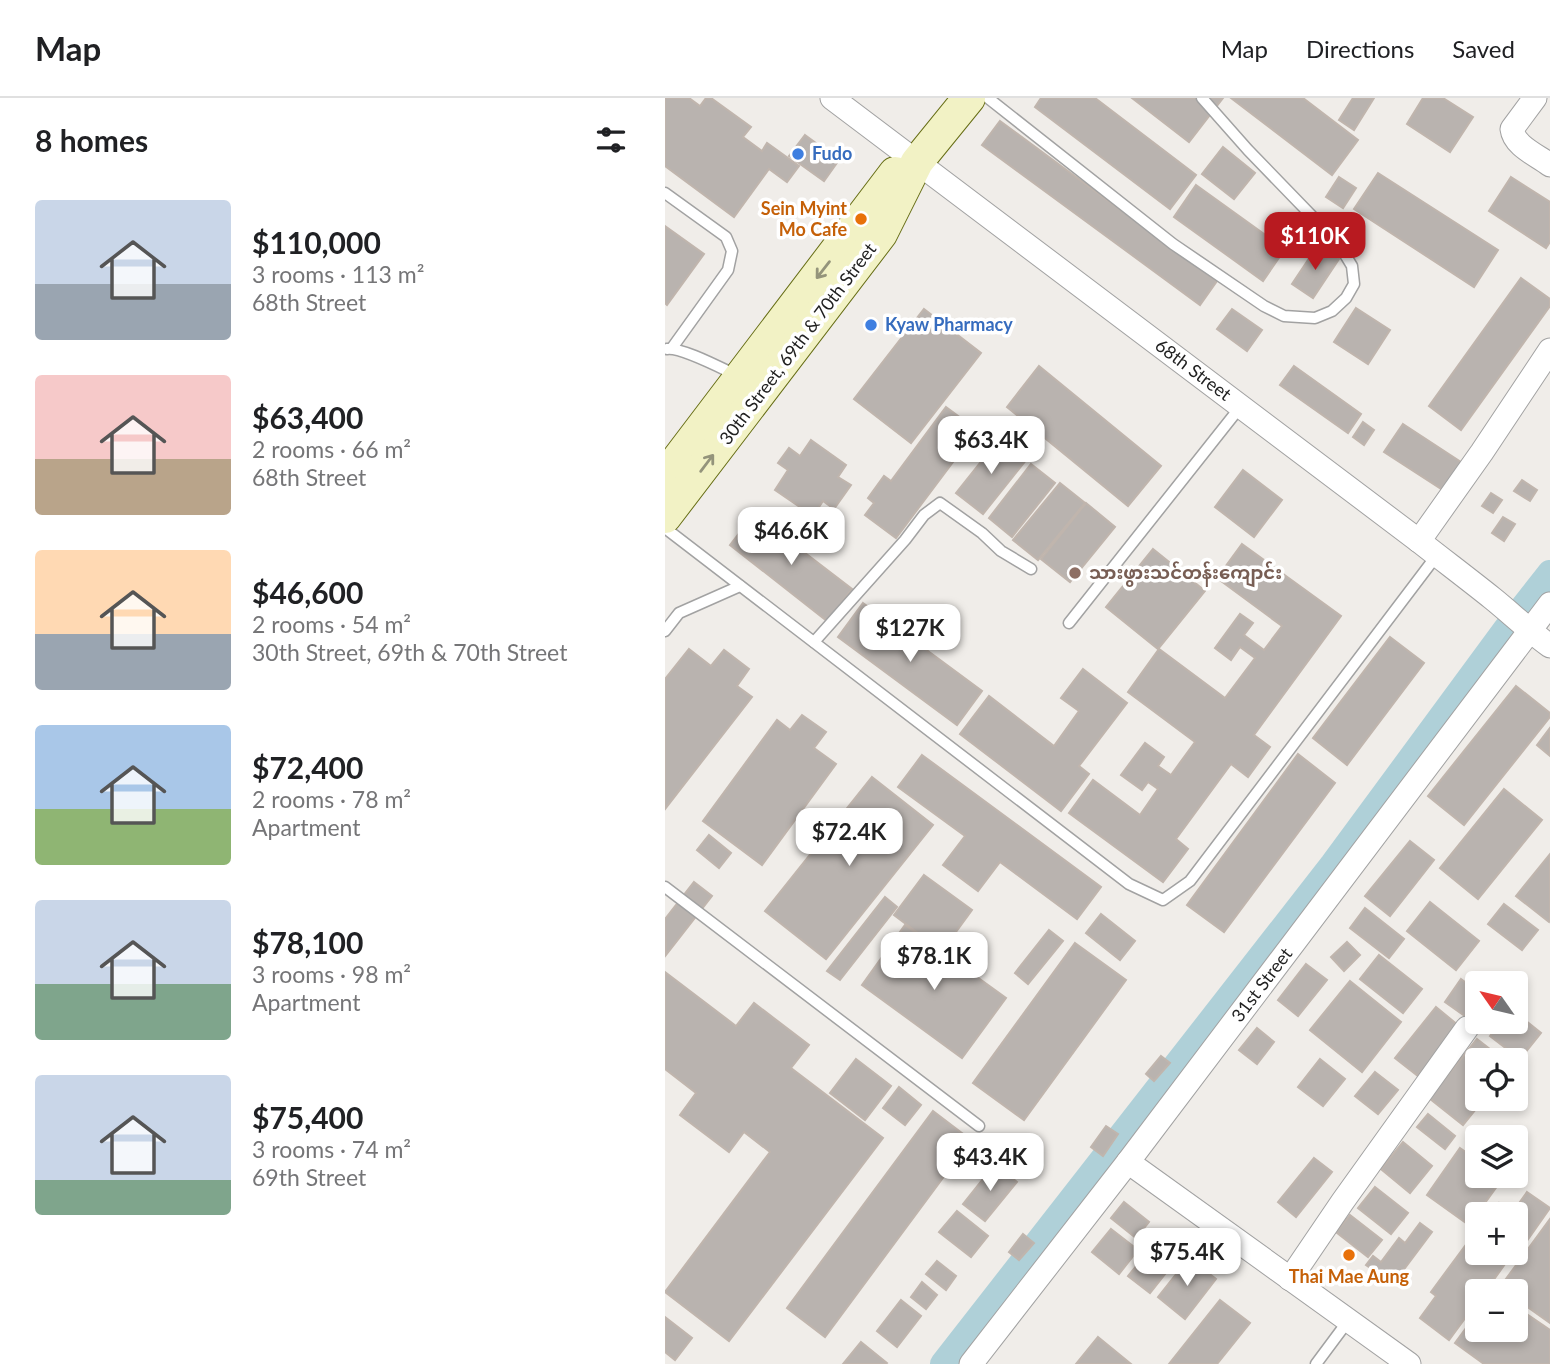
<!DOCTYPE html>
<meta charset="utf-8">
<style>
:root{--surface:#fff;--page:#f6f6f6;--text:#202124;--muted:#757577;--line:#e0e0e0;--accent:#b81a20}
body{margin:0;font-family:Lato,"Noto Sans Myanmar",sans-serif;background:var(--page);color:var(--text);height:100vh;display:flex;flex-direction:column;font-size:26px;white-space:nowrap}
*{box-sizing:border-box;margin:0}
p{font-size:23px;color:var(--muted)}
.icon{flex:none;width:38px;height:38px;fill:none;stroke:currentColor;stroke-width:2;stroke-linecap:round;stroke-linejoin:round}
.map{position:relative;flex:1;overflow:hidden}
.side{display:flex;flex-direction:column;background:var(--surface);width:665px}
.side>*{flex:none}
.needle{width:46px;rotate:304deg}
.buttons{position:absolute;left:800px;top:873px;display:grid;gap:14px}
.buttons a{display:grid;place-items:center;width:63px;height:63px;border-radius:7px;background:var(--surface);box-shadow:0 4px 10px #0003;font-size:35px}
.price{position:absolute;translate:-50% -60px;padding:0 16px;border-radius:14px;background:#fff;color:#222;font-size:23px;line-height:46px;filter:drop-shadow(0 2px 4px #0008)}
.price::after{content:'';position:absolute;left:50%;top:42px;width:21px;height:16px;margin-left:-10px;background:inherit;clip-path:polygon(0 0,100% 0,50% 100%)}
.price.current{background:var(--accent);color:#fff}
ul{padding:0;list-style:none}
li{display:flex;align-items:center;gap:21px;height:175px;padding:0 35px}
li span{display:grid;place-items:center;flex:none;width:196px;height:140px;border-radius:7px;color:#555}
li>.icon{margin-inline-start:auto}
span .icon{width:84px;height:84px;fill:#fffc;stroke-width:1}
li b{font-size:30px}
h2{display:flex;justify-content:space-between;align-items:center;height:84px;padding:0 35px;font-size:30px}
header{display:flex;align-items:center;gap:42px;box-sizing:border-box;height:98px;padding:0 35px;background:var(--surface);border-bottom:2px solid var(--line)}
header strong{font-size:33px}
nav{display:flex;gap:38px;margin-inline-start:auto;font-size:24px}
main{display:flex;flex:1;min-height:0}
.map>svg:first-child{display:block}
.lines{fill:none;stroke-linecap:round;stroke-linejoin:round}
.canal{stroke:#afd0d8;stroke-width:26}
.building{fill:#b9b3af;stroke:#c0b5ad;stroke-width:2}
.lane-casing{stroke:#a2a2a2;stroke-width:13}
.street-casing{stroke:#a2a2a2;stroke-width:25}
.secondary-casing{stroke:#666d14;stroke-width:34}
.lane{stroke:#fff;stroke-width:10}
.street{stroke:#fff;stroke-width:23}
.secondary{stroke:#f2f2c5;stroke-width:32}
.oneway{stroke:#94947b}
.shop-dot{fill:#3f7fe0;stroke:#fff;stroke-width:2.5}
.food-dot{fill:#e8710a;stroke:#fff;stroke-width:2.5}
.education-dot{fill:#8d6e63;stroke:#fff;stroke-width:2.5}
.labels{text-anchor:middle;stroke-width:7;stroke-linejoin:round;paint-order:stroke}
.shop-label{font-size:18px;font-weight:bold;fill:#366cbe;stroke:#fff;text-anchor:start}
.food-label{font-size:18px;font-weight:bold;fill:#c56008;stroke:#fff;text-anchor:end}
.street-label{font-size:18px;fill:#212121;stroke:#fff}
.education-label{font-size:18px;font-weight:bold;fill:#785e54;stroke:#fff;text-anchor:start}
</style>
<header>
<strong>Map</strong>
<nav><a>Map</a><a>Directions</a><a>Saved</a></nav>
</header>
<main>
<section class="side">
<h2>8 homes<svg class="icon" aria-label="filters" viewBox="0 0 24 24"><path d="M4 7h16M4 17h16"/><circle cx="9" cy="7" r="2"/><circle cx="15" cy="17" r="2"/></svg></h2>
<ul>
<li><span style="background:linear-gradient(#c9d6e8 60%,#9aa5b1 0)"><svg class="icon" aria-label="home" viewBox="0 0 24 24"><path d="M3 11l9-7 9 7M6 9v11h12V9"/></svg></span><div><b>$110,000</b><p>3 rooms · 113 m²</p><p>68th Street</p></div></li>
<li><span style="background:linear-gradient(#f6c9c9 60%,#b9a48a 0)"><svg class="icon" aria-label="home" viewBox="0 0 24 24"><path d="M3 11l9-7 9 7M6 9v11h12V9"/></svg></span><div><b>$63,400</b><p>2 rooms · 66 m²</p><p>68th Street</p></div></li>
<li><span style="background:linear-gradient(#ffd9b3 60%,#9aa5b1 0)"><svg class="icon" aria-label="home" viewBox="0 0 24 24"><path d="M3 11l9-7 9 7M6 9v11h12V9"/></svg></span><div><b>$46,600</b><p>2 rooms · 54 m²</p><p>30th Street, 69th &amp; 70th Street</p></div></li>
<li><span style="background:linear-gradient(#a9c7e8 60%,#8fb573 0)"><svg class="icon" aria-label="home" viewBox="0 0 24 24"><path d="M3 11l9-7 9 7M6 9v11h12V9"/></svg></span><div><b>$72,400</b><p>2 rooms · 78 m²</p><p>Apartment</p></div></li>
<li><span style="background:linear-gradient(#c9d6e8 60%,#7fa58c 0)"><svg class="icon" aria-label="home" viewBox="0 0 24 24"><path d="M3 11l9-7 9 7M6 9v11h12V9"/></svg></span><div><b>$78,100</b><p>3 rooms · 98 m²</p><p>Apartment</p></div></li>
<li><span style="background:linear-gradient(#c9d6e8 75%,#7fa58c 0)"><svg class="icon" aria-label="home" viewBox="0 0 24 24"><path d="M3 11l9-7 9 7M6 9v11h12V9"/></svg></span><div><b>$75,400</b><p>3 rooms · 74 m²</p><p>69th Street</p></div></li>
</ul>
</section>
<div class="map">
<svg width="885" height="1266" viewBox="0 0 885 1266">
<rect width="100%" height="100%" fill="#f0ede9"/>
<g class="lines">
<polyline class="canal" points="278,1266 668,766 841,531 885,475"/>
</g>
<g class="building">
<polygon points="0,0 24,0 35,8 41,0 46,0 86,29 78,39 97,53 102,45 134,68 122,84 104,71 69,119 0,68"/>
<polygon points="376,0 430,0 531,77 505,111 370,9"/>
<polygon points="467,0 558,0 524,44"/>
<polygon points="566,0 638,0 693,42 667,77"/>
<polygon points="688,0 709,0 689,32 674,22"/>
<polygon points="758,0 778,0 808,19 785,54 742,26"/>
<polygon points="335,23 552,183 535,207 317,47"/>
<polygon points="140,37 174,62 159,83 124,58"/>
<polygon points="558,49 590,75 569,101 537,76"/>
<polygon points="713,75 833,152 809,189 689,111"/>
<polygon points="674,79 691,90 678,110 661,99"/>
<polygon points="846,79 885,104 885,144 881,150 824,113"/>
<polygon points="531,87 620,151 598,183 509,119"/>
<polygon points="0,128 39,156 2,207 0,205"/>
<polygon points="653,147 674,161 648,200 627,186"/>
<polygon points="856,180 885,201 885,208 796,332 764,308"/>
<polygon points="691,210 725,232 703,266 669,244"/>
<polygon points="259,211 316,255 246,345 189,301"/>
<polygon points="567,211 597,232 582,253 552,231"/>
<polygon points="374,268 496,368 463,408 342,309"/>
<polygon points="629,268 696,316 683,335 615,287"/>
<polygon points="281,309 312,332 231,440 200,417 209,405 203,400 219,378 226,383"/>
<polygon points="698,324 709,332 699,347 688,339"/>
<polygon points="738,326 799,366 781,394 719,354"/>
<polygon points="335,340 362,361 318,416 291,395"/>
<polygon points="146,342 181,367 173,379 186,387 169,411 158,403 148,418 110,392 123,372 113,365 124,350 135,358"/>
<polygon points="366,366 390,385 347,439 324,420"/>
<polygon points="578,372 617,402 589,439 550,409"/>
<polygon points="857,382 872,392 865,403 849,393"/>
<polygon points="395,385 420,405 373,462 348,442"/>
<polygon points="826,395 837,402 828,415 817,408"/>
<polygon points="421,405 450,429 405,484 376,461"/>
<polygon points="89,416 187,491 162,523 65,447"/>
<polygon points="838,419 850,426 839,443 827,435"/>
<polygon points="577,446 676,518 589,637 605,649 583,679 566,666 511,741 523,751 498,784 404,715 428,682 475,717 493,691 483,684 477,692 456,677 480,645 499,659 493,668 506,677 530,644 463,594 494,551 560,600 590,560 575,549 566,562 550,550 575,516 588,525 579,537 599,552 617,528 552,480"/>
<polygon points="488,451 540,493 493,551 441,509"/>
<polygon points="198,505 317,593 292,627 173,539"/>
<polygon points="725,539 759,565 682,667 648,640"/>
<polygon points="24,551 46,568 59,552 84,571 72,588 87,599 0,711 0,581"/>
<polygon points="418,571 462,605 414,668 424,676 396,713 295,636 324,598 389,648 414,613 396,600"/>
<polygon points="851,588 885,615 885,619 799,727 763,698"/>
<polygon points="137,617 161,634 149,650 171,666 97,767 38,723 112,622 125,632"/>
<polygon points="885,630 885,658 872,647"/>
<polygon points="633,656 670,685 559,834 522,807"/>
<polygon points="257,657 436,789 412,821 335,764 313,793 278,767 300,738 233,689"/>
<polygon points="207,679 268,727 161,861 100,813"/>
<polygon points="839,691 877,722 813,801 775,770"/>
<polygon points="44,737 66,755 54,770 32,752"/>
<polygon points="745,743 769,762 725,818 700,798"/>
<polygon points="885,756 885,822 884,824 851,798"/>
<polygon points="259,777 307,812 277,853 229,817"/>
<polygon points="29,784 47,798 1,857 0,821"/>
<polygon points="220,799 232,809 175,882 162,873"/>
<polygon points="765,804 814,843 791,872 742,833"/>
<polygon points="839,806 873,832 857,852 823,826"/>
<polygon points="700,810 739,841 724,860 685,830"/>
<polygon points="436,816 470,843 455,862 421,835"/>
<polygon points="240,827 341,900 297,960 197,887"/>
<polygon points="384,832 398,843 363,886 350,875"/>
<polygon points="682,844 695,857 679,873 666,859"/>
<polygon points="410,845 461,882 359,1022 308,985"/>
<polygon points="714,857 757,891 738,915 695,881"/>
<polygon points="641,866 662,882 633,918 613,902"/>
<polygon points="0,874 71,928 89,905 144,947 126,970 218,1040 64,1243 0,1194 105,1054 79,1034 64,1054 15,1017 31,995 0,971"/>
<polygon points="796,881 812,893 812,910 804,921 780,904"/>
<polygon points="685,883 736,924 697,974 645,932"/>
<polygon points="771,909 794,928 753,978 730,960"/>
<polygon points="850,914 876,935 855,961 825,938 836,924 850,924"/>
<polygon points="592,930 609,944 592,966 574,952"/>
<polygon points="812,941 839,962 812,962 812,1001 819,1001 798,1027 764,1000"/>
<polygon points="496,958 505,965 489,983 481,976"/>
<polygon points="191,961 226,988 200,1022 165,995"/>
<polygon points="655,961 680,981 658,1008 633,989"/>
<polygon points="710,974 733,992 713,1016 690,998"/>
<polygon points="234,989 256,1007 240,1027 218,1010"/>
<polygon points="268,1013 306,1042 160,1239 122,1210"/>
<polygon points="763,1016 790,1038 780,1051 752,1029"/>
<polygon points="441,1028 453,1036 438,1058 426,1049"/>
<polygon points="738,1044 767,1068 745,1095 716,1071"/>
<polygon points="795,1050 812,1062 812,1078 835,1078 838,1080 804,1127 762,1097"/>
<polygon points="649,1060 667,1074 631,1119 613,1104"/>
<polygon points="330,1066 352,1084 320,1123 298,1106"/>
<polygon points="710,1089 743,1115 726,1136 693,1110"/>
<polygon points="862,1094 885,1110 854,1154 850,1152 850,1116 825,1116 834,1105 847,1115"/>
<polygon points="459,1104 484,1124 471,1140 446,1120"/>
<polygon points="292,1113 323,1138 306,1159 274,1134"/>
<polygon points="685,1117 717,1142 703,1159 671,1134"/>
<polygon points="885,1121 885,1225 850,1200 850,1194 842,1194 835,1189"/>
<polygon points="755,1125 767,1134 728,1186 701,1167 708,1158 716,1164 734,1140 740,1145"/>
<polygon points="446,1131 473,1152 454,1176 427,1154"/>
<polygon points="811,1133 812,1155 840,1155 845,1159 820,1194 812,1194 812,1204 784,1242 755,1220 771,1198 766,1194"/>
<polygon points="358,1136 369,1145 354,1162 344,1154"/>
<polygon points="487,1149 508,1166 485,1195 463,1178"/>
<polygon points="524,1160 551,1181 520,1221 493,1199"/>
<polygon points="272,1163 291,1178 281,1192 261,1176"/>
<polygon points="257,1184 272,1197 261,1211 246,1199"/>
<polygon points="236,1202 256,1218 232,1249 212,1233"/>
<polygon points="555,1202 585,1225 552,1266 504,1266"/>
<polygon points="850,1208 885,1232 885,1266 819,1266 790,1245 812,1215 812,1232 850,1232"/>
<polygon points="0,1219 27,1240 10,1262 0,1254"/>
<polygon points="433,1239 466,1266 411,1266"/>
<polygon points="196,1244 222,1265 221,1266 178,1266"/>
</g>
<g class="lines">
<g class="lane-casing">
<g id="lane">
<polyline points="323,0 508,146 599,208 619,218 650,220 667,213 681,200 689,186 687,168 673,145 583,52 537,0"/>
<polyline points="0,95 61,139 67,153 63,172 7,250"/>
<path d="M2 251C16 249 56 270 71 277"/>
<polyline points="0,430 464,786 498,802 525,783 772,457"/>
<polyline points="404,525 576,308"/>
<polyline points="0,533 14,515 75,488"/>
<polyline points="149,544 240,442 259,417 275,405 317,435 336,453 366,471"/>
<polyline points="0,789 314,1028"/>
<polyline points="651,1266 683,1223"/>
</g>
</g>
<g class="street-casing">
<g id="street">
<path d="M167 0 754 443C778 462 802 480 827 500 847 516 864 533 885 548"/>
<path d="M870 0 847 31C849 48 872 57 885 67"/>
<polyline points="754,443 817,354 885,252"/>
<polyline points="463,1064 744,1266"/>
<polyline points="625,1181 678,1103 802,930"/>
<polyline points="306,1266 463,1064 885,506"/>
</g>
</g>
<g class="secondary-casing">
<g id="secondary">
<polyline points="0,378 230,75"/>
<polyline points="0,419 216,136 252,64 304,0"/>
</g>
</g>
<use href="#lane" class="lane"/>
<use href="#street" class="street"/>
<use href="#secondary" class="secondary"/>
</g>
<defs><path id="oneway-shaft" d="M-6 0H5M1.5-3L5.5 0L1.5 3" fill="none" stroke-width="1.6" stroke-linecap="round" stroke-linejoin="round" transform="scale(1.75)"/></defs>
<g class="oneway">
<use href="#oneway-shaft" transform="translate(158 172) rotate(128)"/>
<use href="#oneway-shaft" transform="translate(42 365) rotate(-53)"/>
</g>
<g class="shop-dot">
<circle cx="133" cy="56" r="7"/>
<circle cx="206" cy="227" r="7"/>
</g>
<g class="food-dot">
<circle cx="196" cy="121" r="7"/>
<circle cx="684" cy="1157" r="7"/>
</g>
<circle class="education-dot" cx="410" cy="475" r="7"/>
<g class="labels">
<g class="shop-label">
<text x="147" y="62">Fudo</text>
<text x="220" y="233">Kyaw Pharmacy</text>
</g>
<g class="food-label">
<text x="182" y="117">Sein Myint<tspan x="182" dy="21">Mo Cafe</tspan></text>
<text x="684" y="1185" text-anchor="middle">Thai Mae Aung</text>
</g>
<g class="street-label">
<text transform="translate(133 246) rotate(-53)" y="6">30th Street, 69th &amp; 70th Street</text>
<text transform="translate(528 272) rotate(37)" y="6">68th Street</text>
<text transform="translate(597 887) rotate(-53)" y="6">31st Street</text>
</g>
<g class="education-label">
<text x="424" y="481">သားဖွားသင်တန်းကျောင်း</text>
</g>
</g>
</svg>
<div class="buttons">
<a><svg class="needle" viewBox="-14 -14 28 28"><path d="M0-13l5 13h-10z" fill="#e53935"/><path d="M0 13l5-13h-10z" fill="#757577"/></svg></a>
<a><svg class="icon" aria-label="locate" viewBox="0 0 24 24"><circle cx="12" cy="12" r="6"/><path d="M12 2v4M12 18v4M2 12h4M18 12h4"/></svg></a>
<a><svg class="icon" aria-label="layers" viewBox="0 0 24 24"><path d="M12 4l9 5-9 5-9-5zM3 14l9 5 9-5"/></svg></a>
<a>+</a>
<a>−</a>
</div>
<b class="price current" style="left:650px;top:174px">$110K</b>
<b class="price" style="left:326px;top:378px">$63.4K</b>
<b class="price" style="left:126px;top:469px">$46.6K</b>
<b class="price" style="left:245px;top:566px">$127K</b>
<b class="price" style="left:184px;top:770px">$72.4K</b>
<b class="price" style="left:269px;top:894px">$78.1K</b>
<b class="price" style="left:325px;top:1095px">$43.4K</b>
<b class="price" style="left:522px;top:1190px">$75.4K</b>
</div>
</main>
